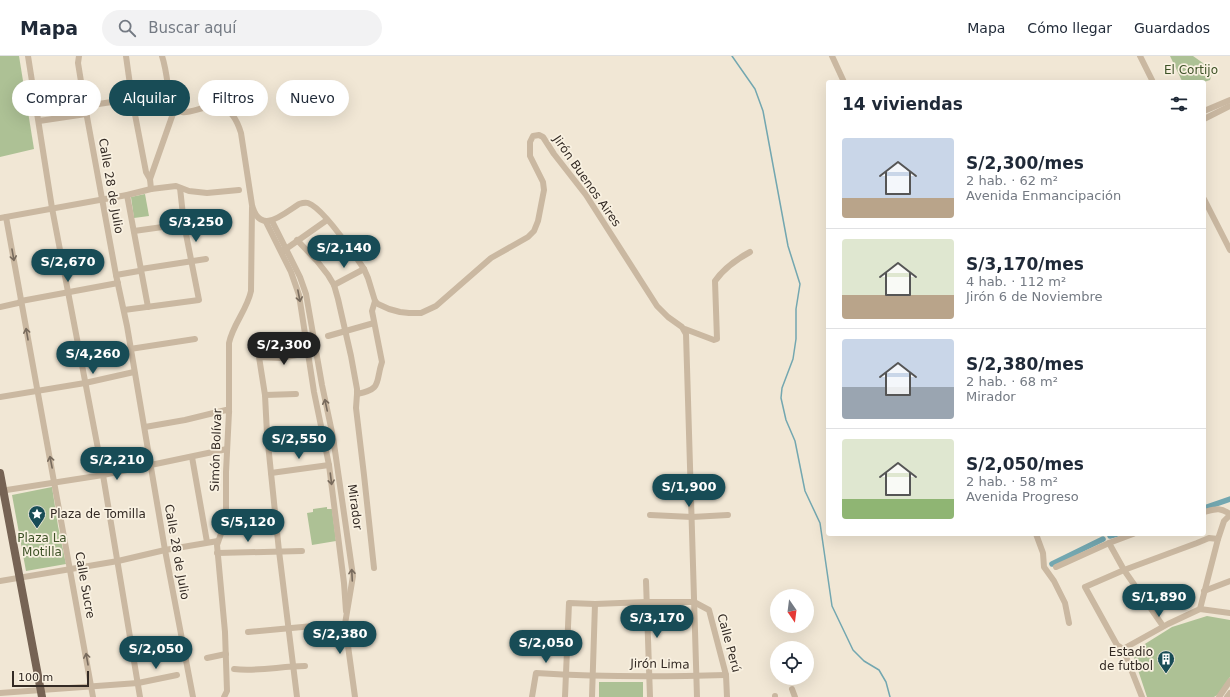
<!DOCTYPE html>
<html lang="es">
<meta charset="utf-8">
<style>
:root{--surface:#fff;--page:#f2f2f3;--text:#1f2937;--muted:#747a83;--line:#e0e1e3;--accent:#184c56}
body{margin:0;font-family:"DejaVu Sans",sans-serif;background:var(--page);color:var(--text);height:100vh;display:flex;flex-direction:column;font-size:15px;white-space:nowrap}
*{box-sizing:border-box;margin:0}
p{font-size:13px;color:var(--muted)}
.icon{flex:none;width:22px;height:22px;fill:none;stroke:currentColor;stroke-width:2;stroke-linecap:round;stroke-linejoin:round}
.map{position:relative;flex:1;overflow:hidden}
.side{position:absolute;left:826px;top:24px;width:380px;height:456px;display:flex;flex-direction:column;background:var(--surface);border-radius:4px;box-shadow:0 4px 16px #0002}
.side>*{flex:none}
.guide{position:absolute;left:12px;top:24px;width:380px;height:36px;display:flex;gap:8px}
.needle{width:26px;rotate:166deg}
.buttons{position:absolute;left:770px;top:533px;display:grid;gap:8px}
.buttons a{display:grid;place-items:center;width:44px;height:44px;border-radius:50%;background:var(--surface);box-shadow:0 4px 16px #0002;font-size:20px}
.scale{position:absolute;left:12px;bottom:10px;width:77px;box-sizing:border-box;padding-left:4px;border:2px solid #332a24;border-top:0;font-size:11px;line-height:14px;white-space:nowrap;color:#332a24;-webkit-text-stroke:3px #f9f1e1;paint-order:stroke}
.price{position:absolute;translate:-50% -34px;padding:0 9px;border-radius:14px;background:var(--accent);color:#fff;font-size:13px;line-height:26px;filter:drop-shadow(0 1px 2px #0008)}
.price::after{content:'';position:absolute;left:50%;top:24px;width:12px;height:9px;margin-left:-6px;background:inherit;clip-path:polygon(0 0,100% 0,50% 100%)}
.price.selected{background:#222;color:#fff}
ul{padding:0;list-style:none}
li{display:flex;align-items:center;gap:12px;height:100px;padding:0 16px}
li+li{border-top:1px solid var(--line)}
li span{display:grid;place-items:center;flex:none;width:112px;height:80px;border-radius:4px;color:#555}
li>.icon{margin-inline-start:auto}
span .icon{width:48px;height:48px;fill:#fffc;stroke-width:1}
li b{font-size:17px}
h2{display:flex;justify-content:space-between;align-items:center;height:48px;padding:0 16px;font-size:17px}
.pill{padding:0 14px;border-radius:18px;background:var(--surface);box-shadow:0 4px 16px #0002;font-size:14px;line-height:36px}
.pill.selected{background:var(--accent);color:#fff}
header{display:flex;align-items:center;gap:24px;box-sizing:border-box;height:56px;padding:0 20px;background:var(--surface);border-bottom:1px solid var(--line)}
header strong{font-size:19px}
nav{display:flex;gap:22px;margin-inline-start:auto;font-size:14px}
.search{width:280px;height:36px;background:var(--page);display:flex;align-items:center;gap:10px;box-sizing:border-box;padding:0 14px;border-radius:22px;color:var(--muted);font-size:15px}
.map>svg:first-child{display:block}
.green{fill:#adc195}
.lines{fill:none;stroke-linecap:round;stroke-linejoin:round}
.stream{stroke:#73a7b0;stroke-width:1.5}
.canal{stroke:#73a7b0;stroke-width:5.5}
.minor{stroke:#cab8a1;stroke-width:6}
.major{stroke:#766354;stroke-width:8}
.oneway{stroke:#776a5c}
.labels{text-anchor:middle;stroke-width:3.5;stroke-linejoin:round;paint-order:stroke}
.park-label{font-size:12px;fill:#3e5227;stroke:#f9f1e1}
.street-label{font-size:12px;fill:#332a24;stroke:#f9f1e1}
.poi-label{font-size:12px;fill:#332a24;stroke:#f9f1e1;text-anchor:start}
</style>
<header>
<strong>Mapa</strong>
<div class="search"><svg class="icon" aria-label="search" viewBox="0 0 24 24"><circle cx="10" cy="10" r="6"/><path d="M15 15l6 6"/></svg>Buscar aquí</div>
<nav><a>Mapa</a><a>Cómo llegar</a><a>Guardados</a></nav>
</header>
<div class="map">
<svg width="1230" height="641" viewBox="0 0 1230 641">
<rect width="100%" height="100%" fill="#f1e7d5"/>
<g class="green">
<polygon points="0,0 19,0 34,93 0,101"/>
<polygon points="1170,0 1193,0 1213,14 1210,24 1204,26 1182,25"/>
<polygon points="145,138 149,160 134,162 131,141"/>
<polygon points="52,431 58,470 66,508 26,515 12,439"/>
<polygon points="327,451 327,453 332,453 336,485 312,489 307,457 313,456 313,453"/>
<polygon points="1207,560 1230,564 1230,621 1219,638 1214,641 1147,641 1132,596 1172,571"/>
<rect x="599" y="626" width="44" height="15"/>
</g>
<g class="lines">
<polyline class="stream" points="732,0 755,33 763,55 788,190 800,228 796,253 796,283 793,303 782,332 781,342 786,364 795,385 805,435 820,467 832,550 853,594 864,605 879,614 886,626 890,641"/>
<g class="canal">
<polyline points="1204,452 1230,443"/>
<polyline points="1110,480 1117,478"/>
<polyline points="1052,508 1103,483"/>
</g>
<g class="minor">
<polyline points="28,0 52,152 103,419 140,641"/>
<polyline points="79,0 78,7 85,50 116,219 127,270 165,494 193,641"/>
<polyline points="126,0 132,43 146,116 150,123 151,133"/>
<path d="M162 0C166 12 167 24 169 37 170 41 170 45 172 49 186 74 224 21 241 77L252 149C260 180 283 158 299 148 302 147 305 146 308 147 323 152 354 198 364 213L368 222 375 245 378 248 389 253 400 256 409 257H421L436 250 491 202 528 181 534 175 538 165 544 134 543 126 530 100V86L533 80 539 79 543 81 554 98 586 139 657 250 668 261 682 271 686 278 697 641"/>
<polyline points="832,0 844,26"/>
<polyline points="1140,0 1153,26"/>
<polyline points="85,50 132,43"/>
<polyline points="1204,55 1230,44"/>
<polyline points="1204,63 1230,50"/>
<polyline points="39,65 86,58"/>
<polyline points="150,123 175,52"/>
<polyline points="127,139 148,251"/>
<polyline points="1204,143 1230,194"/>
<polyline points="6,161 93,641"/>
<polyline points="0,162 127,139 151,133 176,130 189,135 207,137 239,134"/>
<polyline points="272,165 300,221 306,238 322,329 333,381 353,520 345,568 355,641"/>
<polyline points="266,166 291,216 299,239 314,336 329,409 344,527 346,555"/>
<polyline points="134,175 184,168"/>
<polyline points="297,184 317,205 328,219 334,229 338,243 351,300 357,333 357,338 356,352 364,419 374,512"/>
<polyline points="283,195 327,164"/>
<polyline points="116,219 139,215 141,213 206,203"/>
<polyline points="334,229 364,213"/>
<polyline points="0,251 18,247 21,245 118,227"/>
<polyline points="124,254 199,244 184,168 180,132"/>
<path d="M685 273 714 284 717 283 715 225C724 212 737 203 750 196"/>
<polyline points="328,280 374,267"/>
<polyline points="130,293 195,283"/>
<path d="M357 338C383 333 375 326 382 306L372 255 375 245"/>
<polyline points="265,339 296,338"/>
<polyline points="0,341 85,327 134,316"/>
<polyline points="145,371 185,364 226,354 229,356"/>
<polyline points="267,378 291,378"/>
<polyline points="192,401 207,486"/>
<polyline points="271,417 329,409"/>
<polyline points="0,435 103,419 227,393"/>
<path d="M1204 456C1216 453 1219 451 1230 458"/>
<polyline points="650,459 692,461 728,459"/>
<polyline points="1036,478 1043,497 1044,511 1054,525 1065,547 1069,567"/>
<polyline points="1109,487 1124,514 1163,570"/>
<polyline points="217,497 302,495"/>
<polyline points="1056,511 1109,487 1133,478"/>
<polyline points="0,525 118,505 165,494 218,485"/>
<polyline points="646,525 650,641"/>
<polyline points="1204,535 1230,525"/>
<polyline points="1200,553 1218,483 1224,465 1230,459"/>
<polyline points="1200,553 1230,557"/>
<polyline points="248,576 313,570"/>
<polyline points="1123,593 1117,589 1085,531 1124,514 1197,487 1209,482 1218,483"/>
<polyline points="207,602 226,598"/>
<path d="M234 613C258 616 281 610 305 610"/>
<polyline points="792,633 795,641"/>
<polyline points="0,637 138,627 177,619"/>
<path d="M224 641 227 635 225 576 217 489 222 475 226 454V416L229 356V287C233 268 247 254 251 235L252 152"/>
<polyline points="297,641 279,495 267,378 265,339 259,301 280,302 308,297"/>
<path d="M532 641 536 617C599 621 663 621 726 619"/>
<polyline points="565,641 569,547 595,548 646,546 694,546 709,554 726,619 727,641"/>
<polyline points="592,641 595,548"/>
<polyline points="775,641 775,640"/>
<polyline points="1142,641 1123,593 1168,568 1200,553"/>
<polyline points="1219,641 1230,625"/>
<polyline points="1227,641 1230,637"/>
</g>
<polyline class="major" points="0,417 42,641"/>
</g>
<defs><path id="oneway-shaft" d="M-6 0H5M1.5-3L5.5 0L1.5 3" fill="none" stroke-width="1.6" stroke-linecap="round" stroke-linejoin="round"/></defs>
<g class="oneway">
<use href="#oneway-shaft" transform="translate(13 199) rotate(80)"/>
<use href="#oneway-shaft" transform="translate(299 240) rotate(79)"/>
<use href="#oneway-shaft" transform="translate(27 278) rotate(-100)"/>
<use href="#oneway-shaft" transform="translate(326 349) rotate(-102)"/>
<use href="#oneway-shaft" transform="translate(51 406) rotate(-101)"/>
<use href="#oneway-shaft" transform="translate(331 423) rotate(83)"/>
<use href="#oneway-shaft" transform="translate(352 519) rotate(-93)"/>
<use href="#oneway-shaft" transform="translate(87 603) rotate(-100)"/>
</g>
<defs>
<g id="sight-pin" transform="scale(0.9)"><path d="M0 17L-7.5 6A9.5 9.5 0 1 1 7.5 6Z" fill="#184c56" stroke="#f9f1e1"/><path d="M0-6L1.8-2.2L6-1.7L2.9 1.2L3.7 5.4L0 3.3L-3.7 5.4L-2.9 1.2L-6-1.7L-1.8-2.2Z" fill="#fff"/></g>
<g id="building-pin" transform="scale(0.9)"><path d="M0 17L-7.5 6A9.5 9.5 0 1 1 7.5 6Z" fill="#184c56" stroke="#f9f1e1"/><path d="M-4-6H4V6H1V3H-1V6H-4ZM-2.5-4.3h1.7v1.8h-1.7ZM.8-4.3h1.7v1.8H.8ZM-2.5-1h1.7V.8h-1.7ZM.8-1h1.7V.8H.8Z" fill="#fff"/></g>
</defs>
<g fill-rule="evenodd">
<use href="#sight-pin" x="37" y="458"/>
<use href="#building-pin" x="1166" y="603"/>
</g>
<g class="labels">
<g class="park-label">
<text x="1191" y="18">El Cortijo</text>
<text x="42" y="486">Plaza La<tspan x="42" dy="14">Motilla</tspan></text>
</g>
<g class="street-label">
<text transform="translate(587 125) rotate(55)" y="4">Jirón Buenos Aires</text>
<text transform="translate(111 130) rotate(80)" y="4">Calle 28 de Julio</text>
<text transform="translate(216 394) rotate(-88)" y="4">Simón Bolívar</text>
<text transform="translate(355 451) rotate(82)" y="4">Mirador</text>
<text transform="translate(177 496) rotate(80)" y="4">Calle 28 de Julio</text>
<text transform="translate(85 529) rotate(80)" y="4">Calle Sucre</text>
<text transform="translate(729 587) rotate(75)" y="4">Calle Perú</text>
<text transform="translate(660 608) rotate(1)" y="4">Jirón Lima</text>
</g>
<g class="poi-label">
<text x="50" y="462">Plaza de Tomilla</text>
<text x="1153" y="600" text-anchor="end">Estadio<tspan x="1153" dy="14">de futbol</tspan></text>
</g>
</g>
</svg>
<div class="buttons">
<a><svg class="needle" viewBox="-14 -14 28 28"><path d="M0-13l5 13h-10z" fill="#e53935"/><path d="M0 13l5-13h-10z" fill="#747a83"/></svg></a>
<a><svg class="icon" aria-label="locate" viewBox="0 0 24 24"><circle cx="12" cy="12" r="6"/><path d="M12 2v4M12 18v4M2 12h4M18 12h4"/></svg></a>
</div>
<div class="scale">100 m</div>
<b class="price" style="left:196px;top:187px">S/3,250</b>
<b class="price" style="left:344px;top:213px">S/2,140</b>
<b class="price" style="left:68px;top:227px">S/2,670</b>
<b class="price selected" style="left:284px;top:310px">S/2,300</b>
<b class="price" style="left:93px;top:319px">S/4,260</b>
<b class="price" style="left:299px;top:404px">S/2,550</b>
<b class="price" style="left:117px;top:425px">S/2,210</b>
<b class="price" style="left:689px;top:452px">S/1,900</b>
<b class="price" style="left:248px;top:487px">S/5,120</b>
<b class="price" style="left:1159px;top:562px">S/1,890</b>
<b class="price" style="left:657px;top:583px">S/3,170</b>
<b class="price" style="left:340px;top:599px">S/2,380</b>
<b class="price" style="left:546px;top:608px">S/2,050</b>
<b class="price" style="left:156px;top:614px">S/2,050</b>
<div class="guide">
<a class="pill">Comprar</a>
<a class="pill selected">Alquilar</a>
<a class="pill">Filtros</a>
<a class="pill">Nuevo</a>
</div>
<section class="side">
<h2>14 viviendas<svg class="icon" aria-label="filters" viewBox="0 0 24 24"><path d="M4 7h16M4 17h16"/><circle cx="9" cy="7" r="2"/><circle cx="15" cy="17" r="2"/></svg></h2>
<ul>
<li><span style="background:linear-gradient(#c9d6e8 75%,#b9a48a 0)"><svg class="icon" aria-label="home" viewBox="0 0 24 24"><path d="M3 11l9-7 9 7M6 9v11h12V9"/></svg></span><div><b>S/2,300/mes</b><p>2 hab. · 62 m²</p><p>Avenida Enmancipación</p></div></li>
<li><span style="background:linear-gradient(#dfe7d0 70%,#b9a48a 0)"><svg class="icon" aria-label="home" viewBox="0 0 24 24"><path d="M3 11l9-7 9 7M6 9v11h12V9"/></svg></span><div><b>S/3,170/mes</b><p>4 hab. · 112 m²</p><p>Jirón 6 de Noviembre</p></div></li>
<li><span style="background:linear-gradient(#c9d6e8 60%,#9aa5b1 0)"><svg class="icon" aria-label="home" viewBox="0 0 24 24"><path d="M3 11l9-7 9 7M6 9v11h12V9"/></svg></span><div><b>S/2,380/mes</b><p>2 hab. · 68 m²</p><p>Mirador</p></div></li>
<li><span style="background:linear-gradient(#dfe7d0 75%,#8fb573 0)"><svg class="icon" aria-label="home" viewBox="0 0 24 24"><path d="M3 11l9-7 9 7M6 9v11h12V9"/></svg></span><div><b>S/2,050/mes</b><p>2 hab. · 58 m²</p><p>Avenida Progreso</p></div></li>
</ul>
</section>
</div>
